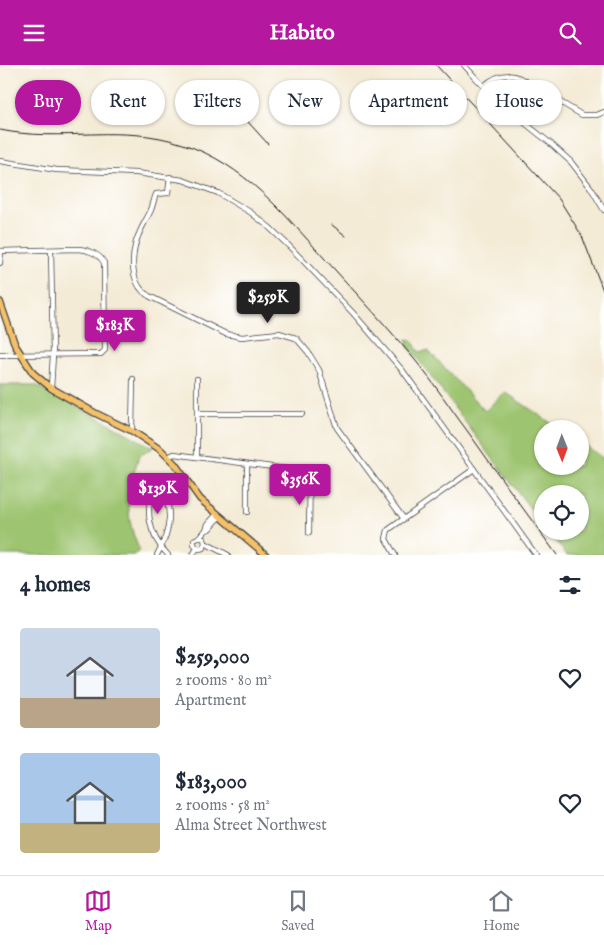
<!DOCTYPE html>
<meta charset="utf-8">
<style>
:root{--surface:#fff;--page:#f2f2f3;--text:#1f2937;--muted:#747a83;--line:#e0e1e3;--accent:#b5179e}
body{margin:0;font-family:"IM FELL English",serif;background:var(--page);color:var(--text);height:100vh;display:flex;flex-direction:column;font-size:19px;white-space:nowrap}
*{box-sizing:border-box;margin:0}
p{font-size:16px;color:var(--muted)}
.icon{flex:none;width:28px;height:28px;fill:none;stroke:currentColor;stroke-width:2;stroke-linecap:round;stroke-linejoin:round}
.map{position:relative;height:490px;overflow:hidden}
.drawer{display:flex;flex-direction:column;background:var(--surface);flex:1}
.drawer>*{flex:none}
.guide{position:absolute;left:15px;top:15px;width:575px;height:45px;display:flex;gap:10px}
.needle{width:32px;rotate:179deg}
.buttons{position:absolute;left:534px;top:355px;display:grid;gap:10px}
.buttons a{display:grid;place-items:center;width:55px;height:55px;border-radius:50%;background:var(--surface);box-shadow:0 1px 4px #0004;font-size:25px}
.price{position:absolute;translate:-50% -42px;padding:0 11px;border-radius:5px;background:var(--accent);color:#fff;font-size:16px;line-height:32px;filter:drop-shadow(0 1px 2px #0008)}
.price::after{content:'';position:absolute;left:50%;top:30px;width:15px;height:11px;margin-left:-8px;background:inherit;clip-path:polygon(0 0,100% 0,50% 100%)}
.price.current{background:#222;color:#fff}
ul{padding:0;list-style:none}
li{display:flex;align-items:center;gap:15px;height:125px;padding:0 20px}
li span{display:grid;place-items:center;flex:none;width:140px;height:100px;border-radius:5px;color:#555}
li>.icon{margin-inline-start:auto}
span .icon{width:60px;height:60px;fill:#fffc;stroke-width:1}
li b{font-size:21px}
h2{display:flex;justify-content:space-between;align-items:center;height:60px;padding:0 20px;font-size:21px}
.chip{padding:0 18px;border-radius:22px;background:var(--surface);box-shadow:0 1px 4px #0004;font-size:18px;line-height:45px}
.chip.current{background:var(--accent);color:#fff}
header{display:flex;justify-content:space-between;align-items:center;height:65px;padding:0 20px;background:var(--accent);color:#fff;font-size:22px;font-weight:800}
.tabs{display:flex;justify-content:space-around;align-items:center;height:70px;border-top:1px solid var(--line);background:var(--surface);font-size:14px;color:var(--muted)}
.tabs a{display:grid;justify-items:center;gap:2px}
.tabs .current{color:var(--accent)}
.map>svg:first-child{display:block}
.green{fill:#9dc470;stroke:#5c7046}
.lines{fill:none;stroke-linecap:round;stroke-linejoin:round}
.minor-casing{stroke:#3c3b38;stroke-width:6}
.major-casing{stroke:#3c3b38;stroke-width:8}
.minor{stroke:#fff;stroke-width:4.5}
.major{stroke:#f4c16a;stroke-width:5.5}
.rail{stroke:#1c1c1c;stroke-width:1}
</style>
<header><svg class="icon" aria-label="menu" viewBox="0 0 24 24"><path d="M4 6h16M4 12h16M4 18h16"/></svg>Habito<svg class="icon" aria-label="search" viewBox="0 0 24 24"><circle cx="10" cy="10" r="6"/><path d="M15 15l6 6"/></svg></header>
<div class="map">
<svg width="604" height="490" viewBox="0 0 604 490">
<rect width="100%" height="100%" fill="#fff"/>
<filter id="ink" filterUnits="userSpaceOnUse"><feTurbulence type="fractalNoise" baseFrequency=".02" numOctaves="2"/><feDisplacementMap in="SourceGraphic" scale="10" xChannelSelector="R" yChannelSelector="G"/><feConvolveMatrix kernelMatrix="1 2 1 2 8 2 1 2 1" color-interpolation-filters="sRGB"/></filter>
<filter id="wash" filterUnits="userSpaceOnUse"><feTurbulence type="fractalNoise" baseFrequency=".0096" numOctaves="4" result="noise"/><feDisplacementMap in="SourceGraphic" scale="20" xChannelSelector="R" yChannelSelector="G"/><feGaussianBlur stdDeviation="1.12" result="paint"/><feColorMatrix in="noise" values="0 0 0 0 0 0 0 0 0 0 0 0 0 0 0 0 0 1.4 0 .05"/><feComposite in="paint" operator="in"/></filter>
<g filter="url(#wash)">
<rect width="100%" height="100%" fill="#f4ebd6"/>
<g class="green">
<polygon points="407,274 412,275 418,286 423,287 428,285 485,346 505,327 560,364 542,364 542,401 580,401 580,377 604,394 604,490 567,490 548,466 580,466 580,429 542,429 542,459 408,281"/>
<path d="M0 320H35L109 358 153 383 139 391C128 426 123 448 139 484L136 490H0Z"/>
</g>
</g>
<g filter="url(#ink)">
<g class="lines">
<g class="minor-casing">
<g id="minor">
<polyline points="464,0 496,35 550,78 571,97 591,123 604,145"/>
<path d="M484 21C495 11 506 7 520 13L582 50H597L604 47"/>
<polyline points="0,96 57,105 137,108 183,115 218,128 250,147 269,162 290,182 353,248 403,306 536,490"/>
<path d="M170 112 168 128 156 129C154 134 153 140 151 145 146 156 137 169 135 181 131 199 132 221 149 231L226 269 242 272 279 268 296 273 308 287 319 305 337 363 404 454"/>
<path d="M0 186 77 184C87 184 100 189 104 198L105 285 101 289 0 290"/>
<polyline points="0,198 1,186"/>
<polyline points="51,323 53,290 51,185"/>
<polyline points="198,349 302,349"/>
<polyline points="132,366 133,314"/>
<polyline points="168,392 174,389 310,407 309,468"/>
<polyline points="197,392 197,314"/>
<polyline points="247,447 247,399"/>
<polyline points="217,449 208,459 206,465 209,464 220,452"/>
<polyline points="200,472 204,474 205,478 203,483 199,484 194,480 194,475 200,472 206,465"/>
<polyline points="205,478 228,490"/>
<path d="M157 490C171 465 175 442 157 417 143 441 148 470 168 490"/>
<polyline points="193,490 197,483"/>
<polyline points="395,490 386,474 388,465 474,404"/>
</g>
</g>
<g class="major-casing">
<polyline id="major" points="0,237 15,280 33,308 51,323 95,348 132,366 161,385 175,399 200,434 266,490"/>
</g>
<use href="#minor" class="minor"/>
<use href="#major" class="major"/>
<g class="rail">
<polyline points="436,0 559,134 582,171 604,228"/>
<polyline points="240,48 268,79"/>
<path d="M0 65C62 78 121 58 183 79 244 99 283 148 325 194 355 227 386 260 415 295 435 319 452 346 471 371 499 411 528 450 557 490"/>
<polyline points="332,160 346,171"/>
</g>
</g>
</g>
</svg>
<div class="buttons">
<a><svg class="needle" viewBox="-14 -14 28 28"><path d="M0-13l5 13h-10z" fill="#e53935"/><path d="M0 13l5-13h-10z" fill="#747a83"/></svg></a>
<a><svg class="icon" aria-label="locate" viewBox="0 0 24 24"><circle cx="12" cy="12" r="6"/><path d="M12 2v4M12 18v4M2 12h4M18 12h4"/></svg></a>
</div>
<b class="price current" style="left:268px;top:259px">$259K</b>
<b class="price" style="left:115px;top:287px">$183K</b>
<b class="price" style="left:300px;top:441px">$356K</b>
<b class="price" style="left:158px;top:450px">$139K</b>
<div class="guide">
<a class="chip current">Buy</a>
<a class="chip">Rent</a>
<a class="chip">Filters</a>
<a class="chip">New</a>
<a class="chip">Apartment</a>
<a class="chip">House</a>
</div>
</div>
<section class="drawer">
<h2>4 homes<svg class="icon" aria-label="filters" viewBox="0 0 24 24"><path d="M4 7h16M4 17h16"/><circle cx="9" cy="7" r="2"/><circle cx="15" cy="17" r="2"/></svg></h2>
<ul>
<li><span style="background:linear-gradient(#c9d6e8 70%,#b9a48a 0)"><svg class="icon" aria-label="home" viewBox="0 0 24 24"><path d="M3 11l9-7 9 7M6 9v11h12V9"/></svg></span><div><b>$259,000</b><p>2 rooms · 80 m²</p><p>Apartment</p></div><svg class="icon" aria-label="heart" viewBox="0 0 24 24"><path d="M12 20l-8-8c-3-5 5-10 8-4 3-6 11-1 8 4z"/></svg></li>
<li><span style="background:linear-gradient(#a9c7e8 70%,#c2b280 0)"><svg class="icon" aria-label="home" viewBox="0 0 24 24"><path d="M3 11l9-7 9 7M6 9v11h12V9"/></svg></span><div><b>$183,000</b><p>2 rooms · 58 m²</p><p>Alma Street Northwest</p></div><svg class="icon" aria-label="heart" viewBox="0 0 24 24"><path d="M12 20l-8-8c-3-5 5-10 8-4 3-6 11-1 8 4z"/></svg></li>
</ul>
</section>
<nav class="tabs">
<a class="current"><svg class="icon" aria-label="map" viewBox="0 0 24 24"><path d="M3 6l6-2 6 2 6-2v14l-6 2-6-2-6 2zM9 4v14M15 6v14"/></svg>Map</a>
<a><svg class="icon" aria-label="saved" viewBox="0 0 24 24"><path d="M7 4h10v16l-5-4-5 4z"/></svg>Saved</a>
<a><svg class="icon" aria-label="home" viewBox="0 0 24 24"><path d="M3 11l9-7 9 7M6 9v11h12V9"/></svg>Home</a>
</nav>
